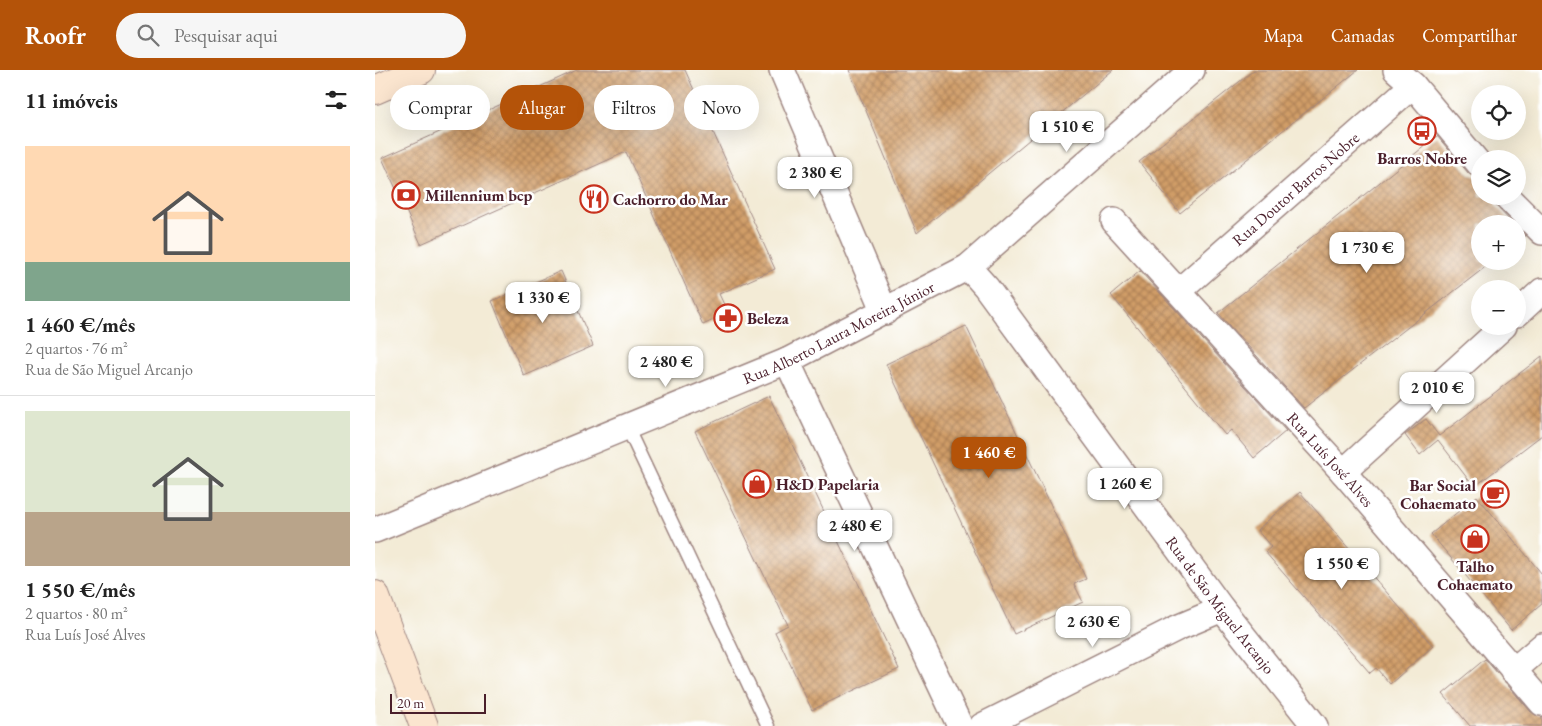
<!DOCTYPE html>
<html lang="pt">
<meta charset="utf-8">
<style>
:root{--surface:#fff;--page:#f6f6f6;--text:#222;--muted:#767676;--line:#e0e0e0;--accent:#b45309}
body{margin:0;font-family:"EB Garamond",serif;background:var(--page);color:var(--text);height:100vh;display:flex;flex-direction:column;font-size:19px;white-space:nowrap}
*{box-sizing:border-box;margin:0}
p{font-size:16px;color:var(--muted)}
.icon{flex:none;width:28px;height:28px;fill:none;stroke:currentColor;stroke-width:2;stroke-linecap:round;stroke-linejoin:round}
.map{position:relative;flex:1;overflow:hidden}
.details{display:flex;flex-direction:column;background:var(--surface);width:375px}
.details>*{flex:none}
.hud{position:absolute;left:15px;top:15px;width:475px;height:45px;display:flex;gap:10px}
.tools{position:absolute;left:1096px;top:15px;display:grid;gap:10px}
.tools a{display:grid;place-items:center;width:55px;height:55px;border-radius:50%;background:var(--surface);box-shadow:0 5px 20px #0002;font-size:25px}
.scale{position:absolute;left:15px;bottom:12px;width:96px;box-sizing:border-box;padding-left:5px;border:2px solid #4a1f2b;border-top:0;font-size:14px;line-height:18px;white-space:nowrap;color:#4a1f2b;-webkit-text-stroke:4px #fff;paint-order:stroke}
.price{position:absolute;translate:-50% -42px;padding:0 11px;border-radius:10px;background:#fff;color:#222;font-size:16px;line-height:32px;filter:drop-shadow(0 1px 2px #0008)}
.price::after{content:'';position:absolute;left:50%;top:30px;width:15px;height:11px;margin-left:-8px;background:inherit;clip-path:polygon(0 0,100% 0,50% 100%)}
.price.active{background:var(--accent);color:#fff}
ul{padding:0;list-style:none}
li{display:grid;align-content:center;gap:10px;height:265px;padding:0 25px}
li+li{border-top:1px solid var(--line)}
li span{display:grid;place-items:center;height:155px;border-radius:0px;color:#555}
li>.icon{margin-inline-start:auto}
span .icon{width:90px;height:90px;fill:#fffc;stroke-width:1}
li b{font-size:21px}
h2{display:flex;justify-content:space-between;align-items:center;height:60px;padding:0 25px;font-size:21px}
.tag{padding:0 18px;border-radius:22px;background:var(--surface);box-shadow:0 5px 20px #0002;font-size:18px;line-height:45px}
.tag.active{background:var(--accent);color:#fff}
header{display:flex;align-items:center;gap:30px;box-sizing:border-box;height:70px;padding:0 25px;background:var(--accent);color:#fff}
header strong{font-size:24px}
nav{display:flex;gap:28px;margin-inline-start:auto;font-size:18px}
.search{width:350px;height:45px;background:var(--page);display:flex;align-items:center;gap:12px;box-sizing:border-box;padding:0 18px;border-radius:28px;color:var(--muted);font-size:19px}
main{display:flex;flex:1;min-height:0}
.map>svg:first-child{display:block}
.building{fill:url(#building-cross-hatch)}
.lines{fill:none;stroke-linecap:round;stroke-linejoin:round}
.service-casing{stroke:#9e8580;stroke-width:15}
.minor-casing{stroke:#9e8580;stroke-width:28}
.secondary-casing{stroke:#9e8580;stroke-width:30}
.service{stroke:#fff;stroke-width:12}
.minor{stroke:#fff;stroke-width:25}
.secondary{stroke:#fbe5cf;stroke-width:28}
.labels{text-anchor:middle;stroke-width:5;stroke-linejoin:round;paint-order:stroke}
.poi-label{font-size:16px;font-weight:bold;fill:#4a1f2b;stroke:#fff;text-anchor:start}
.street-label{font-size:16px;fill:#4a1f2b;stroke:#fff}
</style>
<header>
<strong>Roofr</strong>
<div class="search"><svg class="icon" aria-label="search" viewBox="0 0 24 24"><circle cx="10" cy="10" r="6"/><path d="M15 15l6 6"/></svg>Pesquisar aqui</div>
<nav><a>Mapa</a><a>Camadas</a><a>Compartilhar</a></nav>
</header>
<main>
<section class="details">
<h2>11 imóveis<svg class="icon" aria-label="filters" viewBox="0 0 24 24"><path d="M4 7h16M4 17h16"/><circle cx="9" cy="7" r="2"/><circle cx="15" cy="17" r="2"/></svg></h2>
<ul>
<li><span style="background:linear-gradient(#ffd9b3 75%,#7fa58c 0)"><svg class="icon" aria-label="home" viewBox="0 0 24 24"><path d="M3 11l9-7 9 7M6 9v11h12V9"/></svg></span><div><b>1 460 €/mês</b><p>2 quartos · 76 m²</p><p>Rua de São Miguel Arcanjo</p></div></li>
<li><span style="background:linear-gradient(#dfe7d0 65%,#b9a48a 0)"><svg class="icon" aria-label="home" viewBox="0 0 24 24"><path d="M3 11l9-7 9 7M6 9v11h12V9"/></svg></span><div><b>1 550 €/mês</b><p>2 quartos · 80 m²</p><p>Rua Luís José Alves</p></div></li>
</ul>
</section>
<div class="map">
<svg width="1167" height="656" viewBox="0 0 1167 656">
<defs>
<pattern id="building-cross-hatch" width="8" height="8" patternUnits="userSpaceOnUse" patternTransform="scale(1.25)"><rect width="8" height="8" fill="#d09d67"/><path d="M0 0l8 8M0 8l8-8" fill="none" stroke="#ab7f55"/></pattern>
</defs>
<rect width="100%" height="100%" fill="#fff"/>
<filter id="ink" filterUnits="userSpaceOnUse"><feTurbulence type="fractalNoise" baseFrequency=".02" numOctaves="2"/><feDisplacementMap in="SourceGraphic" scale="10" xChannelSelector="R" yChannelSelector="G"/><feConvolveMatrix kernelMatrix="1 2 1 2 8 2 1 2 1" color-interpolation-filters="sRGB"/></filter>
<filter id="wash" filterUnits="userSpaceOnUse"><feTurbulence type="fractalNoise" baseFrequency=".0096" numOctaves="4" result="noise"/><feDisplacementMap in="SourceGraphic" scale="20" xChannelSelector="R" yChannelSelector="G"/><feGaussianBlur stdDeviation="1.12" result="paint"/><feColorMatrix in="noise" values="0 0 0 0 0 0 0 0 0 0 0 0 0 0 0 0 0 1.4 0 .05"/><feComposite in="paint" operator="in"/></filter>
<g filter="url(#wash)">
<rect width="100%" height="100%" fill="#f3ebd6"/>
<g id="blocks">
<g class="building">
<polygon points="202,0 310,0 400,199 344,224 353,243 328,255 251,82 46,174 7,88"/>
<polygon points="474,0 738,0 542,163"/>
<polygon points="879,0 983,0 805,143 764,92"/>
<polygon points="1062,66 1094,104 1105,109 1105,126 1117,126 1121,136 1138,154 1105,154 1105,191 1118,191 929,338 843,243"/>
<polygon points="1142,158 1151,166 1142,172"/>
<polygon points="186,201 218,276 149,306 117,231"/>
<polygon points="765,201 911,361 879,388 856,360 850,365 736,225"/>
<polygon points="591,256 711,509 699,514 708,532 639,564 511,294"/>
<polygon points="1167,286 1167,365 1099,417 1063,370 1045,385 1030,365 1051,349 1064,366"/>
<polygon points="394,326 524,599 437,640 400,562 413,555 320,361"/>
<polygon points="925,422 1058,576 1015,614 1001,598 995,603 890,482 896,477 882,460"/>
<polygon points="1102,426 1167,504 1167,534 1136,560 1056,464"/>
<polygon points="1110,589 1156,642 1167,647 1167,656 1095,656 1068,624"/>
</g>
</g>
</g>
<g filter="url(#ink)">
<use href="#blocks" fill-opacity="0" stroke="#9e8580" stroke-width="1"/>
<g class="lines">
<g class="service-casing">
<polyline id="service" points="251,355 393,656"/>
</g>
<g class="minor-casing">
<g id="minor">
<polyline points="407,0 510,242"/>
<polyline points="1021,0 1038,15 1105,95"/>
<polyline points="1131,126 1167,162"/>
<path id="s1" d="M739 151 968 402 1167 633"/>
<path id="s2" d="M593 197 611 217 847 539 940 656"/>
<path id="s3" d="M804 221 1038 15"/>
<polyline points="1142,244 1167,221"/>
<polyline points="412,291 585,656"/>
<polyline points="968,402 1129,256"/>
<path id="s4" d="M0 460 412 291 593 197 817 0"/>
<polyline points="1138,601 1167,576"/>
<polyline points="607,656 802,558 847,539"/>
</g>
</g>
<g class="secondary-casing">
<g id="secondary">
<polyline points="0,20 46,0"/>
<polyline points="0,525 49,656"/>
</g>
</g>
<use href="#service" class="service"/>
<use href="#minor" class="minor"/>
<use href="#secondary" class="secondary"/>
</g>
</g>
<defs>
<g id="bus-ring" transform="scale(1.4375)"><circle r="9.5" fill="#fff" stroke="#c8321e" stroke-width="1.5"/><path d="M-5-6H5V4H4V6H2V4H-2V6H-4V4H-5ZM-3.5-4V0h7V-4ZM-3.5 1.2v1.5H-2V1.2ZM2 1.2v1.5H3.5V1.2Z" fill="#c8321e"/></g>
<g id="bank-ring" transform="scale(1.4375)"><circle r="9.5" fill="#fff" stroke="#c8321e" stroke-width="1.5"/><path d="M-6-4H6V4H-6ZM0-2.3a2.3 2.3 0 1 0 0 4.6a2.3 2.3 0 1 0 0-4.6Z" fill="#c8321e"/></g>
<g id="restaurant-ring" transform="scale(1.4375)"><circle r="9.5" fill="#fff" stroke="#c8321e" stroke-width="1.5"/><path d="M-5-6h1v4h1v-4h1v4h1v-4h1v5L-1.5 .5V6h-2V.5L-5-1ZM5-6V6H3V1.5H1.5Q1.5-4 5-6Z" fill="#c8321e"/></g>
<g id="pharmacy-ring" transform="scale(1.4375)"><circle r="9.5" fill="#fff" stroke="#c8321e" stroke-width="1.5"/><path d="M-2-6h4v4h4v4h-4v4h-4v-4h-4v-4h4Z" fill="#c8321e"/></g>
<g id="shop-ring" transform="scale(1.4375)"><circle r="9.5" fill="#fff" stroke="#c8321e" stroke-width="1.5"/><path d="M-5-2.5h2.3a2.7 3.5 0 0 1 5.4 0H5L5.5 6h-11ZM-1.5-2.5h3a1.5 2.3 0 0 0-3 0Z" fill="#c8321e"/></g>
<g id="cafe-ring" transform="scale(1.4375)"><circle r="9.5" fill="#fff" stroke="#c8321e" stroke-width="1.5"/><path d="M-5.5-4.5H6V0H3Q3 3.5 0 3.5H-2.5Q-5.5 3.5-5.5 0ZM3-3.2v2h1.7v-2ZM-6 4.5H4V6H-6Z" fill="#c8321e"/></g>
</defs>
<g fill-rule="evenodd">
<use href="#bus-ring" x="1047" y="61"/>
<use href="#bank-ring" x="31" y="125"/>
<use href="#restaurant-ring" x="219" y="129"/>
<use href="#pharmacy-ring" x="353" y="248"/>
<use href="#shop-ring" x="382" y="414"/>
<use href="#cafe-ring" x="1120" y="424"/>
<use href="#shop-ring" x="1100" y="469"/>
</g>
<g class="labels">
<g class="poi-label">
<text x="1047" y="94" text-anchor="middle">Barros Nobre</text>
<text x="50" y="131">Millennium bcp</text>
<text x="238" y="135">Cachorro do Mar</text>
<text x="372" y="254">Beleza</text>
<text x="401" y="420">H&amp;D Papelaria</text>
<text x="1101" y="421" text-anchor="end">Bar Social<tspan x="1101" dy="18">Cohaemato</tspan></text>
<text x="1100" y="502" text-anchor="middle">Talho<tspan x="1100" dy="18">Cohaemato</tspan></text>
</g>
<g class="street-label">
<text dy="6" stroke="none"><textPath href="#s3" startOffset="155">Rua Doutor Barros Nobre</textPath></text>
<text dy="6" stroke="none"><textPath href="#s4" startOffset="504">Rua Alberto Laura Moreira Júnior</textPath></text>
<text dy="6" stroke="none"><textPath href="#s1" startOffset="322">Rua Luís José Alves</textPath></text>
<text dy="6" stroke="none"><textPath href="#s2" startOffset="422">Rua de São Miguel Arcanjo</textPath></text>
</g>
</g>
</svg>
<div class="tools">
<a><svg class="icon" aria-label="locate" viewBox="0 0 24 24"><circle cx="12" cy="12" r="6"/><path d="M12 2v4M12 18v4M2 12h4M18 12h4"/></svg></a>
<a><svg class="icon" aria-label="layers" viewBox="0 0 24 24"><path d="M12 4l9 5-9 5-9-5zM3 14l9 5 9-5"/></svg></a>
<a>+</a>
<a>−</a>
</div>
<div class="scale">20 m</div>
<b class="price" style="left:692px;top:83px">1 510 €</b>
<b class="price" style="left:440px;top:129px">2 380 €</b>
<b class="price" style="left:992px;top:204px">1 730 €</b>
<b class="price" style="left:168px;top:254px">1 330 €</b>
<b class="price" style="left:291px;top:318px">2 480 €</b>
<b class="price" style="left:1062px;top:344px">2 010 €</b>
<b class="price active" style="left:614px;top:409px">1 460 €</b>
<b class="price" style="left:750px;top:440px">1 260 €</b>
<b class="price" style="left:480px;top:482px">2 480 €</b>
<b class="price" style="left:967px;top:520px">1 550 €</b>
<b class="price" style="left:718px;top:578px">2 630 €</b>
<div class="hud">
<a class="tag">Comprar</a>
<a class="tag active">Alugar</a>
<a class="tag">Filtros</a>
<a class="tag">Novo</a>
</div>
</div>
</main>
